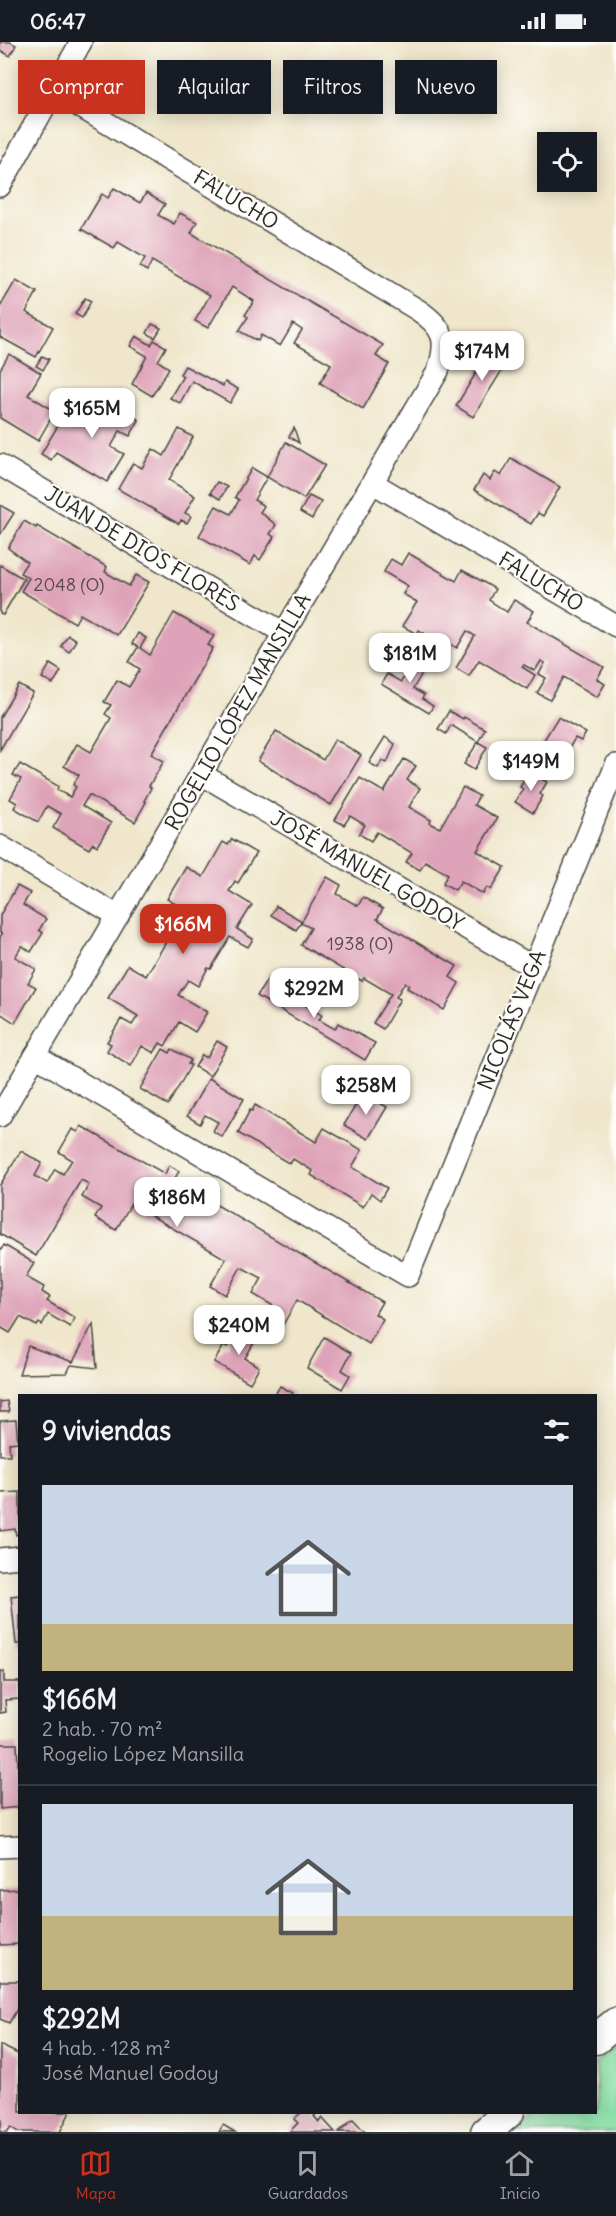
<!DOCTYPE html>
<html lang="es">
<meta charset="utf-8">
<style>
:root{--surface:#171b24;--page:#20242c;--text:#f1f3f6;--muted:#9ea1a6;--line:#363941;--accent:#c8321e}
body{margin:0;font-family:Delius,sans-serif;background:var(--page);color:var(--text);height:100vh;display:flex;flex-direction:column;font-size:22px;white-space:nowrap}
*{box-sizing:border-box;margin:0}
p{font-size:20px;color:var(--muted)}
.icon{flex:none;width:33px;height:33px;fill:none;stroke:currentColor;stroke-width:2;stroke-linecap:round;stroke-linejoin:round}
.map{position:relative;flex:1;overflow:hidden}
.panel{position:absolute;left:18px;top:1352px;width:579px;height:720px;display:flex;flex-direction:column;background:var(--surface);border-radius:0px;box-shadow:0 3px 15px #0003}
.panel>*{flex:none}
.top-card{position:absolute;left:18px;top:18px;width:580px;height:54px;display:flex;gap:12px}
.fabs{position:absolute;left:537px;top:90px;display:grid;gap:12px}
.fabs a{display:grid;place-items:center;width:60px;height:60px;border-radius:0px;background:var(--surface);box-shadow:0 3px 15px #0003;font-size:30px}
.price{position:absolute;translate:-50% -51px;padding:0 14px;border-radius:12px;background:#fff;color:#222;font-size:20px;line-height:39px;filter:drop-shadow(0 2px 3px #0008)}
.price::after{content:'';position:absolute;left:50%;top:36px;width:18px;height:14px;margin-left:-9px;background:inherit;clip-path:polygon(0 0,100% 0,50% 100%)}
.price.current{background:var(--accent);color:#fff}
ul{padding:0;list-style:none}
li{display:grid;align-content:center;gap:12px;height:318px;padding:0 24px}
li+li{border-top:2px solid var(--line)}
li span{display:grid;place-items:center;height:186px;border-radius:0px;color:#555}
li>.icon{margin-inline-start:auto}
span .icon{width:108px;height:108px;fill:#fffc;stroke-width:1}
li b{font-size:26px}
h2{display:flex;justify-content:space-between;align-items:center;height:72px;padding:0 24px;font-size:26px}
.pill{padding:0 21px;border-radius:0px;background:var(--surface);box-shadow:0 3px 15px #0003;font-size:21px;line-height:54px}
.pill.current{background:var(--accent);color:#fff}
.status{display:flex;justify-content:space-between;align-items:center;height:42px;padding:0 30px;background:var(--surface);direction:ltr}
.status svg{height:16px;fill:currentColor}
.tabs{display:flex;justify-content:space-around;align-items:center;height:84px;border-top:2px solid var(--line);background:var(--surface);font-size:16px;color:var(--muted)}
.tabs a{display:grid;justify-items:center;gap:3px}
.tabs .current{color:var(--accent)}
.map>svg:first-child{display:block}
.green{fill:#83dda2;stroke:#578466;stroke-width:1.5}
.building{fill:#dea3b8}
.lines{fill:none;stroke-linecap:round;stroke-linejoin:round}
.street-casing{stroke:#484743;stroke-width:24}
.secondary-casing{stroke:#484743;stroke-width:33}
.street{stroke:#fff;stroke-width:21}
.secondary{stroke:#fff;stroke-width:30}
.labels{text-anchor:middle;stroke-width:4.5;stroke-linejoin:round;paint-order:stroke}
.number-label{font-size:18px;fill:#58494e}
.street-label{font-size:21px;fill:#2b2b2b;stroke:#fdfcf7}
</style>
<div class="status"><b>06:47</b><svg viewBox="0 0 49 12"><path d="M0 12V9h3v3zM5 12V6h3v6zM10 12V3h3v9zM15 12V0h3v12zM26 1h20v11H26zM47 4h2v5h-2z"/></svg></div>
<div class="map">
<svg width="616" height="2090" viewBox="0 0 616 2090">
<rect width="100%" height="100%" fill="#fdfcf7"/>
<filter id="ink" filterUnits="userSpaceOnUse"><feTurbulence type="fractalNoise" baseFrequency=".0167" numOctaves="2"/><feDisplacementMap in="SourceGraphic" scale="12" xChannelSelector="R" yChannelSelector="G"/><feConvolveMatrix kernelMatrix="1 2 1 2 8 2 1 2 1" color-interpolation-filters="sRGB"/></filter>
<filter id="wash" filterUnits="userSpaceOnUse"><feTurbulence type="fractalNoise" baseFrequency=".008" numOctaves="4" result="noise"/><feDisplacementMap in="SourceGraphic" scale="24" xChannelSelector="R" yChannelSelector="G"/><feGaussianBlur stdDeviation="1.35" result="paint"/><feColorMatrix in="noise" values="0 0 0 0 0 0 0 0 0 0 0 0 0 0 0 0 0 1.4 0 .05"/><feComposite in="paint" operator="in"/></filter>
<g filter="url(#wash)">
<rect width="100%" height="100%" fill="#efe6cb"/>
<polygon class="green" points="616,2005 616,2090 516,2090 539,2070 596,2070 596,2022"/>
<g id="blocks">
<g class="building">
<polygon points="0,0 10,0 16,3 10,14 0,8"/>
<polygon points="114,146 140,161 146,151 165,162 158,173 174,182 180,171 197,180 191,191 383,303 376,314 389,322 363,367 320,341 331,322 294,301 302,288 293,282 280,304 261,293 258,299 239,289 248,275 245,273 254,259 232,245 208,286 195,279 210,253 152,219 147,229 140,225 145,216 118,200 114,206 81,187 102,152 108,156"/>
<polygon points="16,238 37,250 26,270 53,285 36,315 0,295 0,265"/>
<polygon points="85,256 91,259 82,276 75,272"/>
<polygon points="152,282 161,286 155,296 147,291"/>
<polygon points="136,294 151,303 154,298 166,305 158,319 169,326 152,354 132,342 147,314 130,304"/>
<polygon points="491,306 509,317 473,375 456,364"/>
<polygon points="9,312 41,331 28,353 55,369 38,399 0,376 0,328"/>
<polygon points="42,314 49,317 43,328 36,324"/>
<polygon points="185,324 223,344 225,340 238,347 230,361 192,339 180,361 170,356 183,334 180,332"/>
<polygon points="93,353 117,367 115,370 125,377 128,371 139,378 130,394 120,389 111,405 124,412 107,440 56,410 51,418 41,412 63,375 76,383"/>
<polygon points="294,386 299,401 289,395"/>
<polygon points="179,387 193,395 169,438 195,454 185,471 191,474 187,481 181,478 179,482 118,447 133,421 142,426 153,407 164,414"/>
<polygon points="286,400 325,423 304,457 267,435"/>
<polygon points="511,416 560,445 543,474 538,471 531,482 474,448 483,433 490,438 495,430 501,434"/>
<polygon points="252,426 267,435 254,458 264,464 260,470 276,483 270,492 274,495 260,518 255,514 250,523 199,494 216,464 231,472 239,458 235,455"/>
<polygon points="217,440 227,445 220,457 210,451"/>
<polygon points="309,454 321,460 312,477 300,470"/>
<polygon points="0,463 14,471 0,493"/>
<polygon points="24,479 36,486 37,484 107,525 105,530 129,544 136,533 149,540 117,593 80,572 75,581 21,549 29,536 20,531 27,520 8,506"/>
<polygon points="408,511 456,539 462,528 478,537 495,547 489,558 507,570 514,558 534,569 527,580 604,625 597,637 605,642 597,655 564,635 550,658 537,651 546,636 539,632 545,621 541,619 535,629 524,623 522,625 535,633 527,647 479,618 469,634 456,626 475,594 467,589 457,606 442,597 440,601 419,588 417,592 402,584 417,560 403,552 408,544 384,530 391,517 401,523"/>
<polygon points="0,523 24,537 3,573 0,572"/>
<polygon points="174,571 214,594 208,603 213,606 151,712 164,719 149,744 151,746 144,759 146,760 135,780 89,753 82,764 111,781 97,804 93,801 89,807 53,786 61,772 47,764 38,780 14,766 17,761 10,757 21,737 13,733 20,722 58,744 57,748 70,755 76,745 73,743 79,733 64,724 77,702 91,710 111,676 105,672 111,663 104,660 117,638 129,645 140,627 129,620 138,605 132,602 138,591 146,596 140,606 150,613"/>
<polygon points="68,593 76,598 69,610 61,604"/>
<polygon points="417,613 429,619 413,647 424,653 422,657 433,664 429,671 381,642 387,632 401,640"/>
<polygon points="50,622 61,629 53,642 42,636"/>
<polygon points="19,643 33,651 0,708 0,675"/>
<polygon points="449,669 463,677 464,675 485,687 478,700 451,683 446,692 438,687"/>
<polygon points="558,675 586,691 581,699 575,696 561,720 539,706"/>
<polygon points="276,689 323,718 335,697 361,713 331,763 258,719"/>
<polygon points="385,695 395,702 387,721 382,718 378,726 369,721"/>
<polygon points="478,700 487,705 474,728 464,722"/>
<polygon points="503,714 514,721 508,730 497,723"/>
<polygon points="404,717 416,724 407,738 420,746 409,765 431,778 430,781 440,786 463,745 479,754 474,763 497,776 477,809 505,825 491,848 487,845 483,852 461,839 455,848 443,841 448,832 425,819 420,828 406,820 412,811 377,790 371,799 359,792 365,783 350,774 344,783 335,778 360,736 384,750"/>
<polygon points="529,730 547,740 540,752 543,754 533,771 515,760 523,747 520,745"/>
<polygon points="232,797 256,811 238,841 235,839 229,849 252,863 237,887 253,897 248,905 230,895 211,927 208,926 198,944 188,938 178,953 207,970 195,990 179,980 165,1004 160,1001 154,1011 142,1004 131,1024 107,1009 111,1002 107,1000 121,977 132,983 138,974 108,956 128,923 146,934 185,868 167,857 186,825 203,835 223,800 228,803"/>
<polygon points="327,835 341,843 337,852 358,864 363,855 383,867 377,877 457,924 450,935 459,941 444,968 407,946 409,943 405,940 396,955 400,957 383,987 373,981 391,952 364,936 362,939 301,903 311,886 301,881"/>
<polygon points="17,844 30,851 23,863 46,877 39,888 43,891 31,910 22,904 15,915 36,927 28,941 36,945 15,981 0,971 0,895 2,892 0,891 0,873"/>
<polygon points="276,864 302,879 296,888 271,873"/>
<polygon points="269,935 291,948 288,953 322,973 319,978 335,987 338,981 375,1001 365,1018 257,954"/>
<polygon points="217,999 227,1005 210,1034 195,1025 202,1013 207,1016"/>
<polygon points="163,1007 170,1011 172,1007 191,1018 188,1022 191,1023 168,1063 140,1047"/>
<polygon points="209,1036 244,1057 222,1095 213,1089 218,1080 205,1073 200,1082 187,1074"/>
<polygon points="363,1051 387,1065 368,1097 344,1083"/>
<polygon points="255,1063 316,1100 324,1086 362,1108 352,1125 387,1146 380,1158 371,1151 363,1165 311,1133 313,1129 293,1117 290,1122 238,1091 250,1068 252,1069"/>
<polygon points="81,1084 165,1132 169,1123 179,1129 174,1138 382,1260 375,1272 383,1277 369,1302 297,1258 275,1297 268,1293 282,1269 253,1252 262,1236 241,1225 225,1253 210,1244 226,1217 131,1162 116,1188 95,1176 101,1166 82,1155 89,1142 81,1138 36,1214 0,1192 0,1143 21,1109 42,1121 35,1134 47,1141 55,1127 63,1132 72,1118 59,1110 72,1087 78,1090"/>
<polygon points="4,1203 34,1221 26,1235 44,1245 42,1250 50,1255 47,1259 75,1276 70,1285 48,1272 42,1283 39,1281 37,1284 20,1275 10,1291 0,1285 0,1210"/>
<polygon points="93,1282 97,1326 71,1323 67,1331 19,1332 28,1304 73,1320"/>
<polygon points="239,1285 257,1296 245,1316 259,1325 250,1341 214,1320 224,1303 227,1305"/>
<polygon points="324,1295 351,1311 342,1328 350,1333 342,1347 307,1326"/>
<polygon points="280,1344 293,1351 292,1353 275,1353"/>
<polygon points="7,1359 9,1370 0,1370 0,1360"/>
<polygon points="16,1378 18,1400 9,1401 10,1413 0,1413 0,1379"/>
<polygon points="20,1450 20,1492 16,1493 15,1487 0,1489 0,1451"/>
<polygon points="20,1553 20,1602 16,1602 11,1554"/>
<polygon points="0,1629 4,1629 4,1640 20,1640 20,1657 5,1658 6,1670 0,1671"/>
<polygon points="0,1702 17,1702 20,1765 0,1767"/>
<polygon points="20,1847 20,1902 0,1903 0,1848"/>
<polygon points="0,1939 20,1939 20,1962 9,1981 0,1977"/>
<polygon points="0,2003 20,2013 20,2070 70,2070 60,2090 18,2090 11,2085 7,2090 0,2090 2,2078 0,2077"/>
<polygon points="302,2070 319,2070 314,2074 319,2080 322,2076 335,2090 289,2090 298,2081 294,2077"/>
<polygon points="353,2077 365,2090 339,2090"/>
<polygon points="223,2083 235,2090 219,2090"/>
</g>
</g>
</g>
<g filter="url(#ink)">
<use href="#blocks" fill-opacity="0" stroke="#484743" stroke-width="1.5"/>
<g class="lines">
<g class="street-casing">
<g id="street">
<polyline points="0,144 81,0"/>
<polyline points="0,423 284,591"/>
<polyline points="373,441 616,584"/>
<polyline points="201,732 533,925"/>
<polyline points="0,804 118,874"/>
<polyline points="35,1014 408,1234 616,723"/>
<path d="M0 1074 438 329C448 299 445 286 418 268L54 49"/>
<polyline points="0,1517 20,1515"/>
<polyline points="0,1805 20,1804"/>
</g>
</g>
<g class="secondary-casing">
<g id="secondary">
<polyline points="596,1997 616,1981"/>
<polyline points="486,2090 509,2070"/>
</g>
</g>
<use href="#street" class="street"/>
<use href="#secondary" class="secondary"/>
</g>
</g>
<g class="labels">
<g class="number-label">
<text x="69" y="549">2048 (O)</text>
<text x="360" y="908">1938 (O)</text>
</g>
<g class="street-label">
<text transform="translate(236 158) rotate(31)" y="7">FALUCHO</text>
<text transform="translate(142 507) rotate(31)" y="7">JUAN DE DIOS FLORES</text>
<text transform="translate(541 540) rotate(31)" y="7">FALUCHO</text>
<text transform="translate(238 670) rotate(-60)" y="7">ROGELIO LÓPEZ MANSILLA</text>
<text transform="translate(367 829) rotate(30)" y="7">JOSÉ MANUEL GODOY</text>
<text transform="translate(512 978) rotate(-68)" y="7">NICOLÁS VEGA</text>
</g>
</g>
</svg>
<div class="fabs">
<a><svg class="icon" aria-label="locate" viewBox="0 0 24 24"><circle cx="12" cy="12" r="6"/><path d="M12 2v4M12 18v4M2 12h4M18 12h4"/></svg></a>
</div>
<b class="price" style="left:482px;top:340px">$174M</b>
<b class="price" style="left:92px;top:397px">$165M</b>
<b class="price" style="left:410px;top:642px">$181M</b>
<b class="price" style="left:531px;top:750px">$149M</b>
<b class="price current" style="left:183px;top:913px">$166M</b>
<b class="price" style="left:314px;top:977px">$292M</b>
<b class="price" style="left:366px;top:1074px">$258M</b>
<b class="price" style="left:177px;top:1186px">$186M</b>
<b class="price" style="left:239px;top:1314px">$240M</b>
<div class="top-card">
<a class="pill current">Comprar</a>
<a class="pill">Alquilar</a>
<a class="pill">Filtros</a>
<a class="pill">Nuevo</a>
</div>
<section class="panel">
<h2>9 viviendas<svg class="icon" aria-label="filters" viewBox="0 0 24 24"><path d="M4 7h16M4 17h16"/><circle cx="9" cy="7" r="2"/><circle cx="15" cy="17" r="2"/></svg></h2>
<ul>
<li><span style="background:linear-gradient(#c9d6e8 75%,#c2b280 0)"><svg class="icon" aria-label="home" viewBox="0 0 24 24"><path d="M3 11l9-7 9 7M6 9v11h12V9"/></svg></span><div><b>$166M</b><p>2 hab. · 70 m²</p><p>Rogelio López Mansilla</p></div></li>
<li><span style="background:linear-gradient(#c9d6e8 60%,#c2b280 0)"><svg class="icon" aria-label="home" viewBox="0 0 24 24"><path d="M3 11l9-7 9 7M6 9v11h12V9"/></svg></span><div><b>$292M</b><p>4 hab. · 128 m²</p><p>José Manuel Godoy</p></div></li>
</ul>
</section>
</div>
<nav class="tabs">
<a class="current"><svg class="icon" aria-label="map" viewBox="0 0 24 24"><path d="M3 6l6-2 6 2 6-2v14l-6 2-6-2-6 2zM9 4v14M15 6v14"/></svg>Mapa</a>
<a><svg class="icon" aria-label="saved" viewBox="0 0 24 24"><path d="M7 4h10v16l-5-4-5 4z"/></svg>Guardados</a>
<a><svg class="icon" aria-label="home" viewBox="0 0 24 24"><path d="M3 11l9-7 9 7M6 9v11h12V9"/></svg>Inicio</a>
</nav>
